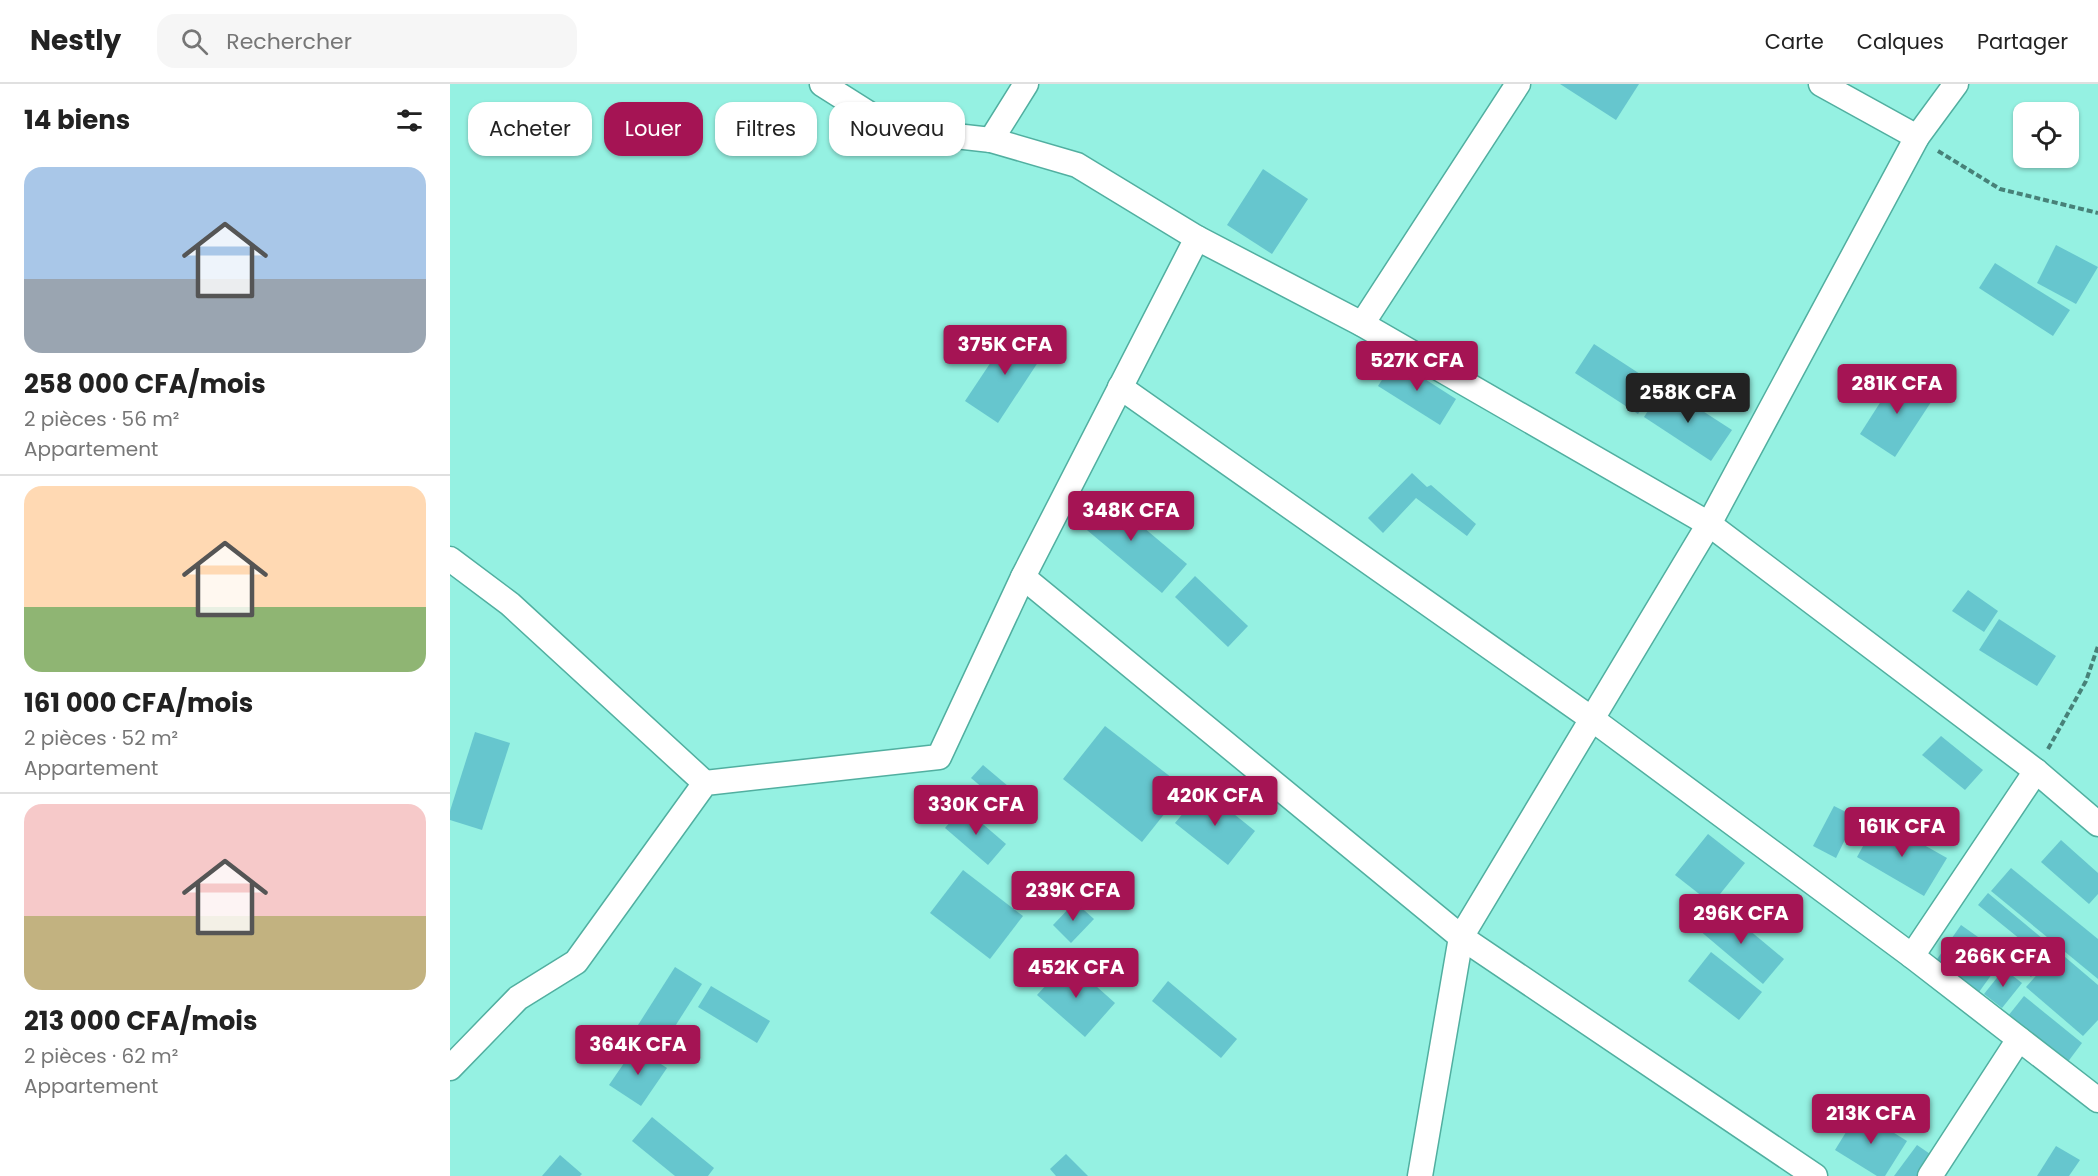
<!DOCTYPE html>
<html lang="fr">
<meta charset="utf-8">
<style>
:root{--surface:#fff;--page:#f6f6f6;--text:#222;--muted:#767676;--line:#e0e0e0;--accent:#a51454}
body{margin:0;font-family:Poppins,sans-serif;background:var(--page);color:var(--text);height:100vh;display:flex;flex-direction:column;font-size:22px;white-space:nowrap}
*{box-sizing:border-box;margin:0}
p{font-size:20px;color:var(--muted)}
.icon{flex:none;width:33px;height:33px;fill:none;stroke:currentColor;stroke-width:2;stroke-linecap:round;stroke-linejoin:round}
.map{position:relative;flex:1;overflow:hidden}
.sheet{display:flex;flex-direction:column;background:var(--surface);width:450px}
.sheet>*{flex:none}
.top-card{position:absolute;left:18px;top:18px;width:570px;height:54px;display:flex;gap:12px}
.fabs{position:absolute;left:1563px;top:18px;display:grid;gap:12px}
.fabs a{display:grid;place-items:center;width:66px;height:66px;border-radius:12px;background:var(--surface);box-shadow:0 2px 4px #0004;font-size:30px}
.price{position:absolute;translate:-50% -51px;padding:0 14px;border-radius:6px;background:var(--accent);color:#fff;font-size:20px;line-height:39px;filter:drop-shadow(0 2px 3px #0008)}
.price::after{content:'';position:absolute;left:50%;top:36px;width:18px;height:14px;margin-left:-9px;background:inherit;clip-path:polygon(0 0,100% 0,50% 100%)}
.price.on{background:#222;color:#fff}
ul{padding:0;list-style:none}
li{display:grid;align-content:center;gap:12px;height:318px;padding:0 24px}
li+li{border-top:2px solid var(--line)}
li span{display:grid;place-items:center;height:186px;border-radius:18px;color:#555}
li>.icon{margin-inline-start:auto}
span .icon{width:108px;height:108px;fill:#fffc;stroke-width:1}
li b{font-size:26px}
h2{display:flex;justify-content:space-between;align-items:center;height:72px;padding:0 24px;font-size:26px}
.chip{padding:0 21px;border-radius:18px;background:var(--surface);box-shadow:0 2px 4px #0004;font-size:21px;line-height:54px}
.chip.on{background:var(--accent);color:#fff}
header{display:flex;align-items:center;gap:36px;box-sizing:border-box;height:84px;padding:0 30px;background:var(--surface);border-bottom:2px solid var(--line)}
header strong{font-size:28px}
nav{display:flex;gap:33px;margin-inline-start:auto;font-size:21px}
.search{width:420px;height:54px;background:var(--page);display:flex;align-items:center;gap:15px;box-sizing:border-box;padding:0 21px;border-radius:18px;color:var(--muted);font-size:22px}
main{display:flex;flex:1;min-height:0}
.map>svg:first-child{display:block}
.building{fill:#66c6ce}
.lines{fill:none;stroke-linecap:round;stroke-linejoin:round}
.minor-casing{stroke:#51afa0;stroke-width:27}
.path{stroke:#478178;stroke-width:4;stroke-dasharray:6 3;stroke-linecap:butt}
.minor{stroke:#fff;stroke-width:24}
</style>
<header>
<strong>Nestly</strong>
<div class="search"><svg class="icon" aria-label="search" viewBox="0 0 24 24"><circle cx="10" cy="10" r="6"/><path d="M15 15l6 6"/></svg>Rechercher</div>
<nav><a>Carte</a><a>Calques</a><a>Partager</a></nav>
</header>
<main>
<section class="sheet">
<h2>14 biens<svg class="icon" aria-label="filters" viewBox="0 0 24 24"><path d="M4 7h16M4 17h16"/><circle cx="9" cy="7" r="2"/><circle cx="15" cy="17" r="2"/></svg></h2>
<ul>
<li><span style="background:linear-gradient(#a9c7e8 60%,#9aa5b1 0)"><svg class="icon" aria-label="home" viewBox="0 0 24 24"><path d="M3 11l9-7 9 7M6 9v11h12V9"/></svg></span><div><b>258 000 CFA/mois</b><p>2 pièces · 56 m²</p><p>Appartement</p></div></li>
<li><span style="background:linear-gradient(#ffd9b3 65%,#8fb573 0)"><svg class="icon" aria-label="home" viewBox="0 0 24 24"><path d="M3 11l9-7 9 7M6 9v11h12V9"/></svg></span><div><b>161 000 CFA/mois</b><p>2 pièces · 52 m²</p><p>Appartement</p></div></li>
<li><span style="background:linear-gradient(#f6c9c9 60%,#c2b280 0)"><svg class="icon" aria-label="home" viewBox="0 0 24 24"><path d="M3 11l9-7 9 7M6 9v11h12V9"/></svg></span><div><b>213 000 CFA/mois</b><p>2 pièces · 62 m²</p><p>Appartement</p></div></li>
</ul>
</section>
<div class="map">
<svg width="1648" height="1092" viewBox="0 0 1648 1092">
<rect width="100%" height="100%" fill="#95f1e2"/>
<g class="building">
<polygon points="1110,0 1189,0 1166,36"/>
<polygon points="813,85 858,115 822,170 777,141"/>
<polygon points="1606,161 1648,183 1626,220 1587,199"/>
<polygon points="1545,179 1620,226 1603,252 1529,204"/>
<polygon points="563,245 596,266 548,339 515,317"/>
<polygon points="1144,260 1207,301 1188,330 1125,289"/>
<polygon points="945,276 1006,315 990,341 928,302"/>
<polygon points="1449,289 1485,312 1445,373 1410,350"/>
<polygon points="1214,302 1282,346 1261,377 1194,333"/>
<polygon points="962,389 977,403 981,401 1026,440 1017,452 966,414 933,449 918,434"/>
<polygon points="650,407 737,480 712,509 625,436"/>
<polygon points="745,492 798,542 778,563 725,513"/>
<polygon points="1518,506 1548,527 1534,548 1502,527"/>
<polygon points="1549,535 1606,572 1587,602 1529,566"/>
<polygon points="655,642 735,704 692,758 613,695"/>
<polygon points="25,648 60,659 32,746 0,736 0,727"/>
<polygon points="1491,652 1533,686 1515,706 1472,671"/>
<polygon points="533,681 585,725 573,738 521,694"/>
<polygon points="753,705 805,747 778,781 725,739"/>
<polygon points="1384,722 1406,733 1386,774 1363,762"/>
<polygon points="513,723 556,760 538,781 495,744"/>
<polygon points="1428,735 1497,774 1474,812 1407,773"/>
<polygon points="1258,750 1295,779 1262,820 1225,791"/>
<polygon points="1611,756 1648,789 1648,810 1639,820 1591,778"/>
<polygon points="1561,784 1648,855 1648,895 1541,807"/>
<polygon points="513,786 573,832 540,875 480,829"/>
<polygon points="1538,809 1605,865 1581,893 1567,881 1581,864 1528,821"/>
<polygon points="625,818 644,835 621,859 603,841"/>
<polygon points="1269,821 1334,875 1313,900 1249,846"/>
<polygon points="1511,841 1555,872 1529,908 1485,878"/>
<polygon points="1608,867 1648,901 1648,936 1633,952 1576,903"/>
<polygon points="1261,868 1312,908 1289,936 1238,897"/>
<polygon points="618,877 665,919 635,953 587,911"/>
<polygon points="225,883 252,900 208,969 181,952"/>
<polygon points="1554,885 1572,899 1552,924 1534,910"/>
<polygon points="718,897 787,955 771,974 702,917"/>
<polygon points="261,902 320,937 307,959 248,923"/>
<polygon points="1574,912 1632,959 1617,979 1558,932"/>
<polygon points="185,963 217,984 191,1022 159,1001"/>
<polygon points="1409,1027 1457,1057 1435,1092 1427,1092 1385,1066"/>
<polygon points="202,1033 264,1084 258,1092 225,1092 182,1057"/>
<polygon points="1467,1061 1486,1074 1473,1092 1444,1092"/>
<polygon points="1606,1062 1630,1076 1619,1092 1587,1092"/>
<polygon points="616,1070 638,1092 606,1092 600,1085"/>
<polygon points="110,1071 132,1090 130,1092 92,1092"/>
</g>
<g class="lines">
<g class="minor-casing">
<g id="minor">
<polyline points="372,0 443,45 541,56 627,81 747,154"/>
<polyline points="1371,0 1467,53"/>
<polyline points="541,56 576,0"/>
<polyline points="912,240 1068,0"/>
<polyline points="670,303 1142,635 1462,872 1648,1016"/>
<polyline points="0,475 60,520 255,699"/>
<polyline points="573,493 1011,853 970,1092"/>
<polyline points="1462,872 1586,687"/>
<polyline points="0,984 68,914 126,878 255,699 489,673 573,493 747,154 912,240 1259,440 1586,687 1648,740"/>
<polyline points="1365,1092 1011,853 1259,440 1467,53 1506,0"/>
<polyline points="1480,1092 1569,955"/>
</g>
</g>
<g class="path">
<polyline points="1488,67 1550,105 1648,129"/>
<polyline points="1598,665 1636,597 1648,562"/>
</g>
<use href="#minor" class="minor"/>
</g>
</svg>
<div class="fabs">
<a><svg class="icon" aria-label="locate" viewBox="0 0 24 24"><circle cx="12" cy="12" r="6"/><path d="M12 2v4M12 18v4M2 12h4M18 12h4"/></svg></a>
</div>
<b class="price" style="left:555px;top:292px">375K CFA</b>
<b class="price" style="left:967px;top:308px">527K CFA</b>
<b class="price" style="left:1447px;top:331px">281K CFA</b>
<b class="price on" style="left:1238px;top:340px">258K CFA</b>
<b class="price" style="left:681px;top:458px">348K CFA</b>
<b class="price" style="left:765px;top:743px">420K CFA</b>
<b class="price" style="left:526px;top:752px">330K CFA</b>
<b class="price" style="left:1452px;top:774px">161K CFA</b>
<b class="price" style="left:623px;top:838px">239K CFA</b>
<b class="price" style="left:1291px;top:861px">296K CFA</b>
<b class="price" style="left:1553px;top:904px">266K CFA</b>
<b class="price" style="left:626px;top:915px">452K CFA</b>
<b class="price" style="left:188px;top:992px">364K CFA</b>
<b class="price" style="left:1421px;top:1061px">213K CFA</b>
<div class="top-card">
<a class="chip">Acheter</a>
<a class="chip on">Louer</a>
<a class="chip">Filtres</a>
<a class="chip">Nouveau</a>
</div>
</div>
</main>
